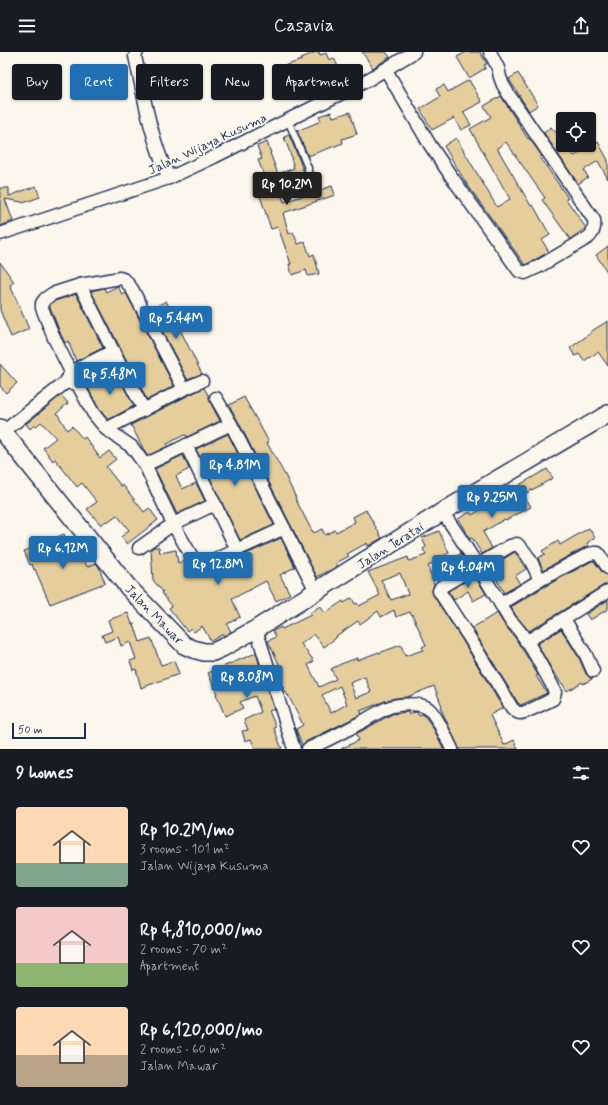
<!DOCTYPE html>
<meta charset="utf-8">
<style>
:root{--surface:#171b24;--page:#20242c;--text:#f1f3f6;--muted:#9ea1a6;--accent:#1f6fb2}
body{margin:0;font-family:Mynerve,sans-serif;background:var(--page);color:var(--text);height:100vh;display:flex;flex-direction:column;font-size:15px;white-space:nowrap}
*{box-sizing:border-box;margin:0}
p{font-size:13px;color:var(--muted)}
.icon{flex:none;width:22px;height:22px;fill:none;stroke:currentColor;stroke-width:2;stroke-linecap:round;stroke-linejoin:round}
.map{position:relative;height:697px;overflow:hidden}
.drawer{display:flex;flex-direction:column;background:var(--surface);flex:1}
.drawer>*{flex:none}
.hud{position:absolute;left:12px;top:12px;width:400px;height:36px;display:flex;gap:8px}
.buttons{position:absolute;left:556px;top:60px;display:grid;gap:8px}
.buttons a{display:grid;place-items:center;width:40px;height:40px;border-radius:4px;background:var(--surface);box-shadow:0 1px 3px #0004;font-size:20px}
.scale{position:absolute;left:12px;bottom:10px;width:74px;box-sizing:border-box;padding-left:4px;border:2px solid #1b2f5e;border-top:0;font-size:11px;line-height:14px;white-space:nowrap;color:#1b2f5e;-webkit-text-stroke:3px #fbf7ec;paint-order:stroke}
.price{position:absolute;translate:-50% -34px;padding:0 9px;border-radius:4px;background:var(--accent);color:#fff;font-size:13px;line-height:26px;filter:drop-shadow(0 1px 2px #0008)}
.price::after{content:'';position:absolute;left:50%;top:24px;width:12px;height:9px;margin-left:-6px;background:inherit;clip-path:polygon(0 0,100% 0,50% 100%)}
.price.selected{background:#222;color:#fff}
ul{padding:0;list-style:none}
li{display:flex;align-items:center;gap:12px;height:100px;padding:0 16px}
li span{display:grid;place-items:center;flex:none;width:112px;height:80px;border-radius:4px;color:#555}
li>.icon{margin-inline-start:auto}
span .icon{width:48px;height:48px;fill:#fffc;stroke-width:1}
li b{font-size:17px}
h2{display:flex;justify-content:space-between;align-items:center;height:48px;padding:0 16px;font-size:17px}
.tag{padding:0 14px;border-radius:4px;background:var(--surface);box-shadow:0 1px 3px #0004;font-size:14px;line-height:36px}
.tag.selected{background:var(--accent);color:#fff}
header{display:flex;justify-content:space-between;align-items:center;height:52px;padding:0 16px;background:var(--surface);font-size:18px;font-weight:600}
.map>svg:first-child{display:block}
.building{fill:#e6ce9c;stroke:#1b2f5e;fill-rule:evenodd}
.lines{fill:none;stroke-linecap:round;stroke-linejoin:round}
.lane-casing{stroke:#1b2f5e;stroke-width:9}
.street-casing{stroke:#1b2f5e;stroke-width:15}
.secondary-casing{stroke:#1b2f5e;stroke-width:20}
.lane{stroke:#fbf7ec;stroke-width:6}
.street{stroke:#fbf7ec;stroke-width:12}
.secondary{stroke:#fbf7ec;stroke-width:17}
.labels{text-anchor:middle;stroke-width:3.5;stroke-linejoin:round;paint-order:stroke}
.street-label{font-size:13px;fill:#1b2f5e;stroke:#fbf7ec}
</style>
<header><svg class="icon" aria-label="menu" viewBox="0 0 24 24"><path d="M4 6h16M4 12h16M4 18h16"/></svg>Casavia<svg class="icon" aria-label="share" viewBox="0 0 24 24"><path d="M12 15V3M7 8l5-5 5 5M5 13v7h14v-7"/></svg></header>
<div class="map">
<svg width="608" height="697" viewBox="0 0 608 697">
<rect width="100%" height="100%" fill="#fbf7ec"/>
<filter id="ink" filterUnits="userSpaceOnUse"><feTurbulence type="fractalNoise" baseFrequency=".025" numOctaves="2"/><feDisplacementMap in="SourceGraphic" scale="8" xChannelSelector="R" yChannelSelector="G"/><feConvolveMatrix kernelMatrix="1 2 1 2 8 2 1 2 1" color-interpolation-filters="sRGB"/></filter>
<g filter="url(#ink)">
<g class="building">
<polygon points="316,0 319,0 320,3 326,1 329,8 334,6 341,21 325,29 286,42 278,16 302,8 301,6"/>
<polygon points="362,0 386,0 390,5 373,16"/>
<polygon points="466,0 480,0 487,12 484,13 486,16 469,26 457,5"/>
<polygon points="518,21 538,53 529,59 509,27"/>
<polygon points="469,28 482,50 463,60 471,73 461,78 454,66 432,78 420,57 440,45 436,37 444,33 448,40"/>
<polygon points="501,44 528,87 529,86 542,104 540,105 568,146 566,147 586,176 570,187 542,148 545,146 506,90 497,96 531,154 533,153 550,183 542,188 549,200 525,213 466,131 444,94 456,86 497,155 510,147 470,77 491,65 484,54"/>
<polygon points="331,60 333,65 350,60 357,82 342,87 343,91 308,104 297,79 321,69 319,64"/>
<polygon points="551,75 563,88 563,93 566,93 574,104 598,90 608,108 608,127 598,109 584,118 588,125 578,132 544,81"/>
<polygon points="289,83 299,107 304,121 277,130 284,150 332,134 335,143 283,161 289,182 293,180 298,192 305,190 310,204 314,202 319,222 308,224 306,218 292,223 289,212 291,212 278,175 271,177 255,129 265,126 258,108 262,107 257,94 267,90 271,101 270,101 278,122 294,116 291,106 292,106 284,85"/>
<polygon points="36,134 40,145 23,151 22,150 5,147 13,169 0,174 0,136 9,136 9,144"/>
<polygon points="608,194 608,221 596,203"/>
<polygon points="0,210 14,230 10,233 29,277 11,285 0,258"/>
<polygon points="118,234 122,243 126,241 174,334 147,348 91,239 104,236 106,240"/>
<polygon points="76,242 103,296 76,309 68,289 65,291 61,283 50,255 50,252 55,249"/>
<polygon points="166,249 202,322 187,327 151,257"/>
<polygon points="608,269 608,314 598,300 584,309 579,302 575,304 570,296 591,281 590,280"/>
<polygon points="0,312 17,331 6,341 0,334"/>
<polygon points="115,319 134,354 108,368 99,357 87,334"/>
<polygon points="204,336 209,344 210,350 220,369 187,385 186,383 184,383 167,392 168,394 147,404 131,373 187,344"/>
<polygon points="61,343 68,351 57,361 67,378 72,374 83,387 85,385 100,406 109,399 116,407 106,415 121,434 123,433 144,460 149,456 158,468 127,492 121,485 129,478 117,463 107,470 106,469 101,473 87,457 97,450 82,431 77,435 55,407 53,409 43,396 56,386 41,370 35,375 34,373 30,377 26,372"/>
<polygon points="244,345 269,390 267,391 285,423 296,446 295,446 312,479 313,479 314,481 322,477 325,483 335,478 336,480 355,470 353,465 366,458 382,486 368,494 367,491 347,502 349,504 336,511 338,514 317,525 238,369 229,353"/>
<polygon points="228,382 274,473 240,488 196,397"/>
<polygon points="183,403 189,417 176,424 182,437 196,431 205,449 177,462 155,417"/>
<polygon points="547,417 553,426 525,442 519,433"/>
<polygon points="521,438 531,455 506,468 505,467 483,480 492,496 482,502 472,486 470,487 458,467 470,460 472,463 493,450 496,456 514,445 513,443"/>
<polygon points="589,476 595,486 587,491 589,494 585,495 543,518 538,506 545,502 542,499 558,489 560,493"/>
<path d="M439 479 449 501 441 505 428 514 434 532 432 539 433 543 463 589 503 656 490 663 504 693 514 688 518 697H459L440 655 442 654 434 634 407 645 395 646 385 649 360 659 362 661 360 663 305 690 302 693 296 677 303 673 288 643V644L281 632 276 616 280 614 268 589 276 585 273 579 281 575 282 577 311 563 310 561 320 554 325 561 343 549 344 551 352 546 355 552 357 551 359 554 380 543 368 520 408 505 409 509 426 503 423 497 426 495 422 486ZM400 521 408 542 391 548 381 528ZM394 558 396 565 410 560 411 562H412L426 593 422 595 423 598 405 604 401 593 379 601V600L357 608V606L341 612 331 617 336 627 319 635 308 613 314 609 301 592 314 582 324 595 337 585 336 584 358 569 360 572 378 559 381 565ZM365 625 371 640 356 646 350 631ZM340 634 347 652 331 661 322 643Z"/>
<polygon points="64,482 70,498 79,495 87,515 96,511 99,515 105,531 50,552 35,517 34,518 32,512 30,513 24,499 56,487 55,486"/>
<polygon points="281,486 295,515 280,523 290,542 276,549 266,529 232,547 240,565 227,572 231,580 224,584 223,582 211,589 202,574 194,580 191,576 187,579 169,556 172,554 162,541 163,540 153,528 151,497 154,495 159,495 160,501 176,498 178,511 185,508 189,514 193,518 197,524 204,520 212,518"/>
<polygon points="515,500 526,517 515,524 520,532 504,541 490,515"/>
<polygon points="461,501 467,511 460,515 454,506"/>
<polygon points="592,509 594,509 602,520 607,523 608,532 604,533 529,579 516,564 511,555 544,535"/>
<polygon points="475,524 486,542 473,549 468,539 454,548 448,539"/>
<polygon points="608,548 608,557 590,568 586,562"/>
<polygon points="128,561 132,572 134,572 140,590 151,586 161,613 174,609 179,622 141,636 136,617 133,618 130,609 136,607 130,590 121,594 118,585 105,590 102,583 112,579 108,568"/>
<polygon points="497,561 504,572 516,587 520,594 526,603 538,623 536,624 547,641 521,653 518,651 472,576"/>
<polygon points="561,577 579,606 586,622 589,625 592,627 583,632 582,630 567,639 562,631 561,631 556,623 555,623 537,592"/>
<polygon points="256,601 267,638 274,657 269,659 276,675 274,676 282,697 255,697 251,687 245,689 242,679 248,678 244,668 261,660 255,644 240,650 243,656 225,664 216,642 217,642 208,621"/>
<polygon points="408,660 409,663 415,660 417,660 419,664 423,662 424,663 432,674 444,697 341,697 359,688 356,682 392,662"/>
</g>
<g class="lines">
<g class="lane-casing">
<path id="lane" d="M286 140C292 137 306 134 308 126 309 123 308 120 308 116L288 68"/>
</g>
<g class="street-casing">
<g id="street">
<path d="M137 0 135 4C144 46 151 87 169 126"/>
<path d="M386 18 430 93 451 124 519 219 525 221 538 215 589 185C594 180 595 175 594 168L509 43 503 33 500 25 498 16 490 0"/>
<polyline points="0,182 169,126 214,105 366,29 414,0"/>
<polyline points="80,233 118,309 144,358"/>
<polyline points="69,331 76,331 118,309"/>
<path d="M184 337 132 237 125 228 120 226 80 233 52 242 45 247 42 251V256L54 286 71 320 93 361 106 377 132 395 145 413 173 472 195 510C200 514 203 513 209 511L284 476"/>
<polyline points="216,346 231,372 316,539"/>
<polyline points="106,377 184,337 202,329"/>
<polyline points="3,380 65,331 71,320 113,299"/>
<polyline points="186,393 237,498"/>
<polyline points="145,413 231,372"/>
<path d="M442 460C467 493 488 532 510 568 527 585 540 612 552 633L555 640 553 647C546 650 527 661 520 661 517 661 514 658 512 656L469 585 439 539 441 535 446 532 510 494 517 492C528 501 534 515 540 528"/>
<polyline points="139,496 173,472 215,452"/>
<polyline points="501,552 540,528 589,502 594,501 598,501 608,516"/>
<polyline points="564,567 586,603 593,619"/>
<polyline points="256,577 294,697"/>
<polyline points="526,590 608,539"/>
<path d="M308 697C326 689 343 680 360 671 369 666 378 660 387 656 397 652 420 650 429 657 438 665 446 686 452 697"/>
</g>
</g>
<g class="secondary-casing">
<polyline id="secondary" points="0,376 128,535 184,593 193,597 204,600 213,600 222,596 256,577 442,460 608,362"/>
</g>
<use href="#lane" class="lane"/>
<use href="#street" class="street"/>
<use href="#secondary" class="secondary"/>
</g>
</g>
<g class="labels">
<g class="street-label">
<text transform="translate(207 91) rotate(-25)" y="5">Jalan Wijaya Kusuma</text>
<text transform="translate(390 493) rotate(-32)" y="5">Jalan Teratai</text>
<text transform="translate(155 562) rotate(46)" y="5">Jalan Mawar</text>
</g>
</g>
</svg>
<div class="buttons">
<a><svg class="icon" aria-label="locate" viewBox="0 0 24 24"><circle cx="12" cy="12" r="6"/><path d="M12 2v4M12 18v4M2 12h4M18 12h4"/></svg></a>
</div>
<div class="scale">50 m</div>
<b class="price selected" style="left:287px;top:154px">Rp 10.2M</b>
<b class="price" style="left:176px;top:288px">Rp 5.44M</b>
<b class="price" style="left:110px;top:344px">Rp 5.48M</b>
<b class="price" style="left:235px;top:435px">Rp 4.81M</b>
<b class="price" style="left:492px;top:467px">Rp 9.25M</b>
<b class="price" style="left:63px;top:518px">Rp 6.12M</b>
<b class="price" style="left:218px;top:534px">Rp 12.8M</b>
<b class="price" style="left:468px;top:537px">Rp 4.04M</b>
<b class="price" style="left:247px;top:647px">Rp 8.08M</b>
<div class="hud">
<a class="tag">Buy</a>
<a class="tag selected">Rent</a>
<a class="tag">Filters</a>
<a class="tag">New</a>
<a class="tag">Apartment</a>
</div>
</div>
<section class="drawer">
<h2>9 homes<svg class="icon" aria-label="filters" viewBox="0 0 24 24"><path d="M4 7h16M4 17h16"/><circle cx="9" cy="7" r="2"/><circle cx="15" cy="17" r="2"/></svg></h2>
<ul>
<li><span style="background:linear-gradient(#ffd9b3 70%,#7fa58c 0)"><svg class="icon" aria-label="home" viewBox="0 0 24 24"><path d="M3 11l9-7 9 7M6 9v11h12V9"/></svg></span><div><b>Rp 10.2M/mo</b><p>3 rooms · 101 m²</p><p>Jalan Wijaya Kusuma</p></div><svg class="icon" aria-label="heart" viewBox="0 0 24 24"><path d="M12 20l-8-8c-3-5 5-10 8-4 3-6 11-1 8 4z"/></svg></li>
<li><span style="background:linear-gradient(#f6c9c9 70%,#8fb573 0)"><svg class="icon" aria-label="home" viewBox="0 0 24 24"><path d="M3 11l9-7 9 7M6 9v11h12V9"/></svg></span><div><b>Rp 4,810,000/mo</b><p>2 rooms · 70 m²</p><p>Apartment</p></div><svg class="icon" aria-label="heart" viewBox="0 0 24 24"><path d="M12 20l-8-8c-3-5 5-10 8-4 3-6 11-1 8 4z"/></svg></li>
<li><span style="background:linear-gradient(#ffd9b3 60%,#b9a48a 0)"><svg class="icon" aria-label="home" viewBox="0 0 24 24"><path d="M3 11l9-7 9 7M6 9v11h12V9"/></svg></span><div><b>Rp 6,120,000/mo</b><p>2 rooms · 60 m²</p><p>Jalan Mawar</p></div><svg class="icon" aria-label="heart" viewBox="0 0 24 24"><path d="M12 20l-8-8c-3-5 5-10 8-4 3-6 11-1 8 4z"/></svg></li>
</ul>
</section>
